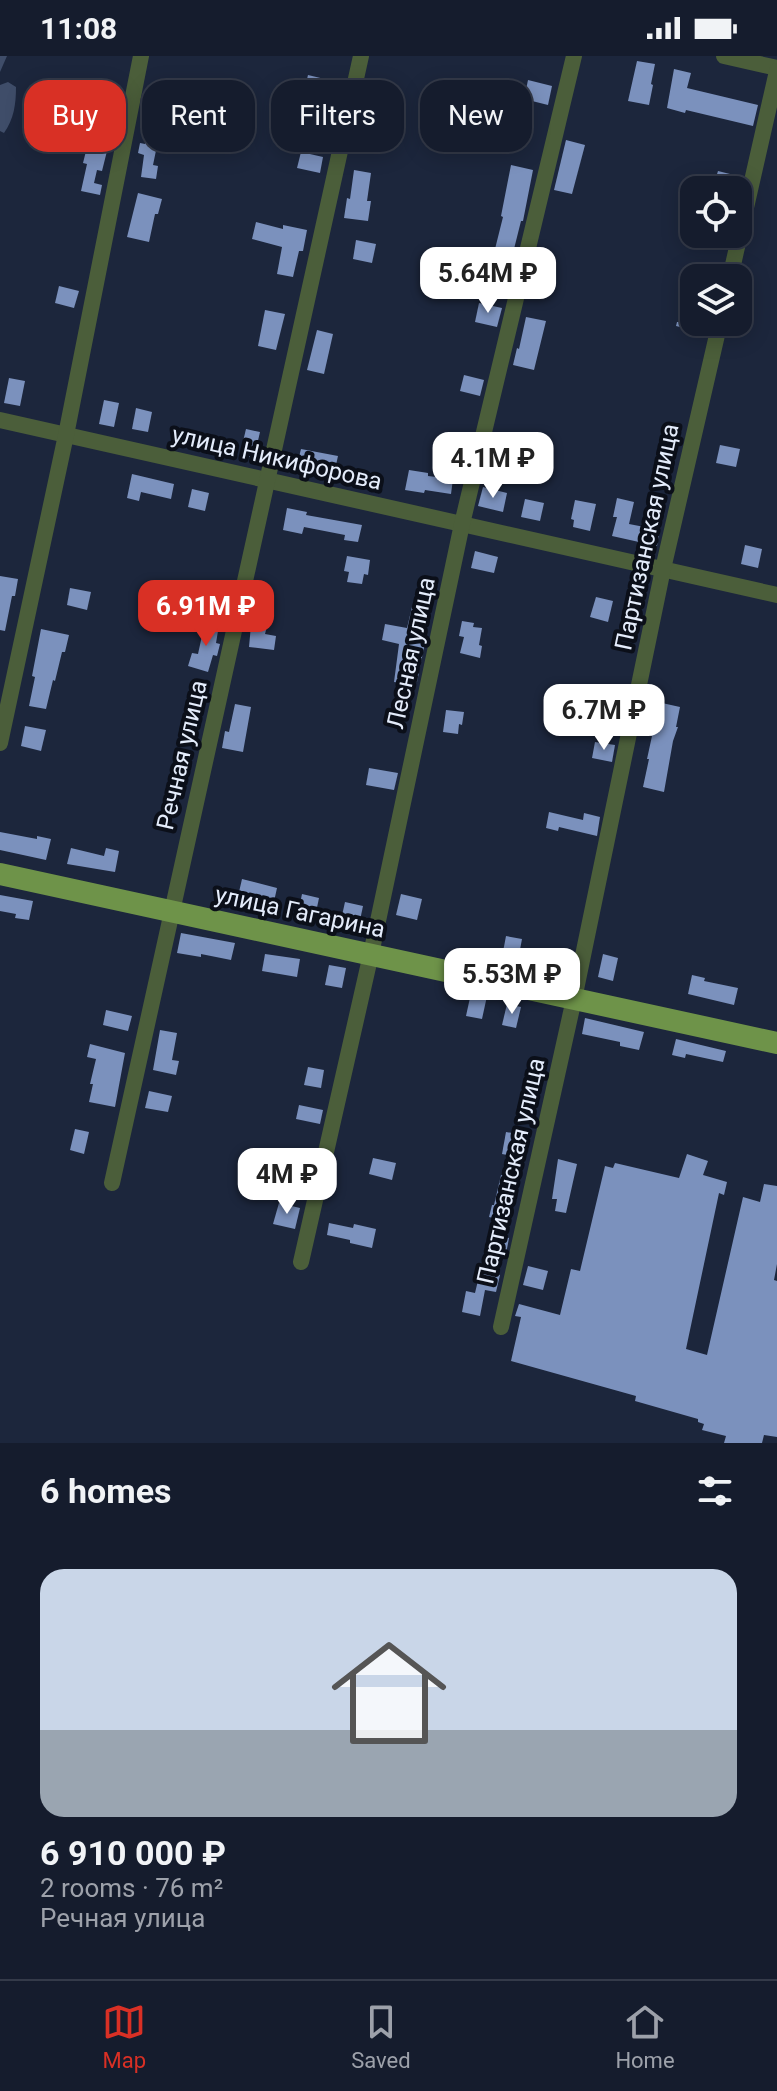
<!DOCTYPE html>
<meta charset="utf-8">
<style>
:root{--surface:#151c2d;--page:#1e2535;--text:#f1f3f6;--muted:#9da1aa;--line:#343a49;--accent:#d93025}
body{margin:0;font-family:Roboto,sans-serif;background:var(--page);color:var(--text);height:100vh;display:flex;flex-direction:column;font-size:30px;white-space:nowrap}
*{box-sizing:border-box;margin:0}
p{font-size:26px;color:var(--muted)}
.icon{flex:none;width:44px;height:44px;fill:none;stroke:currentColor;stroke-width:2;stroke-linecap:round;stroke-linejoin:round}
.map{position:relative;height:1387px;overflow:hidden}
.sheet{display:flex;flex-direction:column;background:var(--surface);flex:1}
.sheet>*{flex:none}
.top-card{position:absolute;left:24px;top:24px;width:730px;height:72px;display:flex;gap:16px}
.tools{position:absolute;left:680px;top:120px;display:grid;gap:16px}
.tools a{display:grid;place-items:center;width:72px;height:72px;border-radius:16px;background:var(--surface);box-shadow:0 4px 20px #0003,0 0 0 2px var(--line);font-size:40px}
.price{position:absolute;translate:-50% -68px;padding:0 18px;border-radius:16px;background:#fff;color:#222;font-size:26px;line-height:52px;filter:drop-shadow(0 2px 4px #0008)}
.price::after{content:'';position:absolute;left:50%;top:48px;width:24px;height:18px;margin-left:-12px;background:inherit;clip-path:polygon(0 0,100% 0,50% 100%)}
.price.selected{background:var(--accent);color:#fff}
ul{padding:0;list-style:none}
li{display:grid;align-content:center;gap:16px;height:424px;padding:0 40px}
li span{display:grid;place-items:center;height:248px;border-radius:24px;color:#555}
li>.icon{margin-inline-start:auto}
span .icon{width:144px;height:144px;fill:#fffc;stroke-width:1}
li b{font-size:34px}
h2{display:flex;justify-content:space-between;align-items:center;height:96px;padding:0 40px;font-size:34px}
.chip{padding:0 28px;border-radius:24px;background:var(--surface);box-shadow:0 4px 20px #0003,0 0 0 2px var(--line);font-size:28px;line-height:72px}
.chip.selected{background:var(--accent);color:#fff}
.status{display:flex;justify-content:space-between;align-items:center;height:56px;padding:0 40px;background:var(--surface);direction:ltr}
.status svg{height:22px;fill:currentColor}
.menu{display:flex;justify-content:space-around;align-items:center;height:112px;border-top:2px solid var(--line);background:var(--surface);font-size:22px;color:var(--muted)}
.menu a{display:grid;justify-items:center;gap:4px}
.menu .selected{color:var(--accent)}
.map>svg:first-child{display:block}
.green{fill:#3f4d69}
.building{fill:#7b91bd}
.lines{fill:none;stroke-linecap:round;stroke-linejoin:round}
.minor{stroke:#4b5e3a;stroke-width:16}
.major{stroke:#6e9349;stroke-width:22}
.labels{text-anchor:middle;stroke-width:8;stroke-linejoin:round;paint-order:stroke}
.street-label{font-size:24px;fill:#e4ecfb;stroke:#0b0f19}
</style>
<div class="status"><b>11:08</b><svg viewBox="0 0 49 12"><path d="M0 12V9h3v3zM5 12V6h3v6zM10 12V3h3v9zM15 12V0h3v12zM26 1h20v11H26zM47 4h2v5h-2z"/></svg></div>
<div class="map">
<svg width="777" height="1387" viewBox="0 0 777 1387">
<rect width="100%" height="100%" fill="#1c263c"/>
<path class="green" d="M0 0H7L0 16V29L8 26 16 31C16 48 14 63 4 77L0 75Z"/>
<g class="building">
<polygon points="637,5 655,8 651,28 653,29 649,49 628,45"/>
<polygon points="674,13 691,17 687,32 758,49 753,70 686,54 685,57 667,52"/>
<polygon points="308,19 337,26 333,43 304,36"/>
<polygon points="528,24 552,30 548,49 524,43"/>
<polygon points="91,53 116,59 112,75 88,70"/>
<polygon points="150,66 170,70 168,81 159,80 153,109 158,110 156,123 141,121 144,99 138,97 140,87 145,88"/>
<polygon points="364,73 384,76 381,93 361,90"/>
<polygon points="566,84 585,89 572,138 554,134"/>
<polygon points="87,91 107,95 102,115 97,114 94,127 102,129 100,139 81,135 87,108 83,107"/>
<polygon points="301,96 323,101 320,117 297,112"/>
<polygon points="511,109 533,114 523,165 521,165 513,197 495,193 503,161 501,160"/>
<polygon points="354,114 371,117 367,145 371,145 368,165 344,162 347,142 350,143"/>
<polygon points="718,115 742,121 739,134 723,134 713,131"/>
<polygon points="138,137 162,143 158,158 155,158 149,186 127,181"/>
<polygon points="256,166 283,173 283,169 307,174 303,195 299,195 293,221 277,218 282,191 252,183"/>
<polygon points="356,184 376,188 372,207 353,203"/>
<polygon points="59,230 79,235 74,252 55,247"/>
<polygon points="690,239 694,239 694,266 707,266 705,277 676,270 677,266 684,266"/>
<polygon points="479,247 502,252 497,271 475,266"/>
<polygon points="265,254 285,258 276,294 258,290"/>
<polygon points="526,261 546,265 534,314 513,309 517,292 519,293"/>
<polygon points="317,274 333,278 324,318 307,314"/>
<polygon points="464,319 484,324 480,340 460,335"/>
<polygon points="9,322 25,325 20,350 4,347"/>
<polygon points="104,344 119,347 114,371 99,368"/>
<polygon points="136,352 152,356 148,376 132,373"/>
<polygon points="246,373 260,376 254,402 240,398"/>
<polygon points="720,389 740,393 736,411 716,407"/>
<polygon points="301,393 338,400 334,418 297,409"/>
<polygon points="409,414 428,417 428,420 453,423 451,438 425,434 424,437 405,434"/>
<polygon points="132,418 174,428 171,443 141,436 139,445 127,442"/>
<polygon points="483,431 507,437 503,456 478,450"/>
<polygon points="192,433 209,437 205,455 188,451"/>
<polygon points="617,442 634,446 629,468 660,474 657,490 612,480 617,461 613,461"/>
<polygon points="525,443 544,447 540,465 521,461"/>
<polygon points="575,444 596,448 590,475 573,471 574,464 571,463"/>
<polygon points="287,452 307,456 306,459 362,469 358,486 344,484 345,479 304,471 302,478 283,474"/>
<polygon points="745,489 762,493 758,512 741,508"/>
<polygon points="475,495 498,501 494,517 471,512"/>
<polygon points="347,500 370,504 368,519 364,518 362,528 347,526 349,516 344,515"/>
<polygon points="0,520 18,523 15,540 12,540 5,575 0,574"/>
<polygon points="70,532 91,536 87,554 67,549"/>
<polygon points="596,541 613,545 608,566 590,561"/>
<polygon points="412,551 428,554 423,576 427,577 417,626 408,625 408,628 394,626 399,588 382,584 385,568 407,572"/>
<polygon points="252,558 269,562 265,578 276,580 274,594 249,591"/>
<polygon points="462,565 474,567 473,571 482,572 479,589 482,590 480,602 460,597 464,581 459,580"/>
<polygon points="205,566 219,569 216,587 220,588 217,600 213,599 208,616 188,610 192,597 198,598"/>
<polygon points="41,573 69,579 65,596 62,596 55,625 53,624 46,653 29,650 35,621 32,620"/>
<polygon points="662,647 680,651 676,671 678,671 673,685 664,736 643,731 649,703 647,703 652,680 650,679 653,665 658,667"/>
<polygon points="235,648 251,651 243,696 222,692 225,675 229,676"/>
<polygon points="446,654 464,656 462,669 459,668 458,678 443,676"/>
<polygon points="25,670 46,674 41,695 21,690"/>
<polygon points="595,686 615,689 612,706 592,702"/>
<polygon points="369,712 398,717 394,734 366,729"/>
<polygon points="549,756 583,764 584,757 600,761 597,780 559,771 558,775 546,772"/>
<polygon points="0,776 37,783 37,780 51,783 46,804 0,794"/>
<polygon points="71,792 104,800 106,792 119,795 115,816 67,808"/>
<polygon points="242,823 277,832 273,850 256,847 255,853 236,849"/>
<polygon points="302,838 319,842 315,861 298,857"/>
<polygon points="401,838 422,843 417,864 396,859"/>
<polygon points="0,839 33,845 29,864 15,862 16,858 0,855"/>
<polygon points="345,846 363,850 359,869 341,864"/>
<polygon points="181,877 235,887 231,904 201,898 201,901 177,897"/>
<polygon points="506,880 522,883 518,904 502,901"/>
<polygon points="265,898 300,903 297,921 262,915"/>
<polygon points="603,898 618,902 613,925 598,921"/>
<polygon points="329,909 346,912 342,932 325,929"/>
<polygon points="692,919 705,922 704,925 738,932 734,949 688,938"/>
<polygon points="471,937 487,940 482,963 466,960"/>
<polygon points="507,948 521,951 516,972 502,969"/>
<polygon points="106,954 132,960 128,975 103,969"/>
<polygon points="585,962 644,976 639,994 620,990 620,986 582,978"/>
<polygon points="160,974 177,977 172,1004 179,1005 176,1019 153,1014"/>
<polygon points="676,983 726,995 723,1006 686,998 685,1002 672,999"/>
<polygon points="90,988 125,997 115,1051 89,1046 93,1028 90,1028 96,1003 87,1001"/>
<polygon points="308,1011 324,1014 321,1032 304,1029"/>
<polygon points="149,1035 172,1040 168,1056 145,1052"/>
<polygon points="299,1049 323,1054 320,1068 296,1063"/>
<polygon points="75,1073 89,1076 84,1098 70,1094"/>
<polygon points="506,1076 529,1080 524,1102 502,1098"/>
<polygon points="687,1098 708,1105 703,1119 727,1126 724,1139 719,1137 686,1293 707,1299 743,1141 760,1146 764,1128 777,1130 777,1208 774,1224 777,1225 777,1381 764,1379 762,1387 724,1387 726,1380 702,1374 704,1368 698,1366 698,1363 635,1345 636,1340 511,1305 521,1261 515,1260 519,1248 560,1259 571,1213 580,1215 605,1110 613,1112 615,1107 679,1122"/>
<polygon points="373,1102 396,1107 392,1124 369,1118"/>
<polygon points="558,1103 577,1108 566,1157 555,1155 557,1143 552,1143"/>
<polygon points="290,1106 311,1111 308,1127 286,1122"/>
<polygon points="501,1119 519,1123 505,1181 509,1182 506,1198 491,1195 498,1163 489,1161 492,1149 494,1149"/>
<polygon points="279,1147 300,1152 295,1173 273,1168"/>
<polygon points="329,1167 353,1172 354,1168 376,1173 372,1192 350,1187 350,1184 327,1179"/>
<polygon points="528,1210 548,1215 543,1234 523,1229"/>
<polygon points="481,1212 500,1219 496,1236 485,1234 480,1260 462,1256 466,1235 475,1237"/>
</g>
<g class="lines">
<g class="minor">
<polyline points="724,0 777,12"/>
<polyline points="730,222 777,15"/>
<polyline points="0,364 777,539"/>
<polyline points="0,687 66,379 141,0"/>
<polyline points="112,1127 361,0"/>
<polyline points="301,1206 371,898 462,468 574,0"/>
<polyline points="501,1271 574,943 663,513 720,266"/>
</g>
<polyline class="major" points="0,818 777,987"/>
</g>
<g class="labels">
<g class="street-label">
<text transform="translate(277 402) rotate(13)" y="8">улица Никифорова</text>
<text transform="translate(647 481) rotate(-78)" y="8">Партизанская улица</text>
<text transform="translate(411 597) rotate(-78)" y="8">Лесная улица</text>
<text transform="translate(182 699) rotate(-77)" y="8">Речная улица</text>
<text transform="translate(300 856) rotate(12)" y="8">улица Гагарина</text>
<text transform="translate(511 1115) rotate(-77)" y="8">Партизанская улица</text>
</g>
</g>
</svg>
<div class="tools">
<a><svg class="icon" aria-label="locate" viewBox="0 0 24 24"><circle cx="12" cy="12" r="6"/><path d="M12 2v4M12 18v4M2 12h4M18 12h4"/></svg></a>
<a><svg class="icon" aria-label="layers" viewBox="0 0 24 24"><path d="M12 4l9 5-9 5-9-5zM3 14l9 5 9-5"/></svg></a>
</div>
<b class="price" style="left:488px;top:259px">5.64M ₽</b>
<b class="price" style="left:493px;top:444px">4.1M ₽</b>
<b class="price selected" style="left:206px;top:592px">6.91M ₽</b>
<b class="price" style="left:604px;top:696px">6.7M ₽</b>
<b class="price" style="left:512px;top:960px">5.53M ₽</b>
<b class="price" style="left:287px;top:1160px">4M ₽</b>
<div class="top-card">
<a class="chip selected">Buy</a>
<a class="chip">Rent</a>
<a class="chip">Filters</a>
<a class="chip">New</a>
</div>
</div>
<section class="sheet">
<h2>6 homes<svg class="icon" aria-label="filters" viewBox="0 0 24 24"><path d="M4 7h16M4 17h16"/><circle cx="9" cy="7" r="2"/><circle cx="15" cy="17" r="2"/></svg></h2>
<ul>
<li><span style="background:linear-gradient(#c9d6e8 65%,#9aa5b1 0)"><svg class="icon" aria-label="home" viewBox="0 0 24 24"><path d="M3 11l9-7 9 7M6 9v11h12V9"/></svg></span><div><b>6 910 000 ₽</b><p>2 rooms · 76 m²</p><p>Речная улица</p></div></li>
</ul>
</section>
<nav class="menu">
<a class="selected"><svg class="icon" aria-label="map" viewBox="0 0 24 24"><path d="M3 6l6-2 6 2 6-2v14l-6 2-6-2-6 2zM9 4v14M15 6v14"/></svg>Map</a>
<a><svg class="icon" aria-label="saved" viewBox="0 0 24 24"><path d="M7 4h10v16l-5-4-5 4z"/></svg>Saved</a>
<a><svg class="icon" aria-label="home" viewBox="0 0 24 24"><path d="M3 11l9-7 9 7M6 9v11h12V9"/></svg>Home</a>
</nav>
